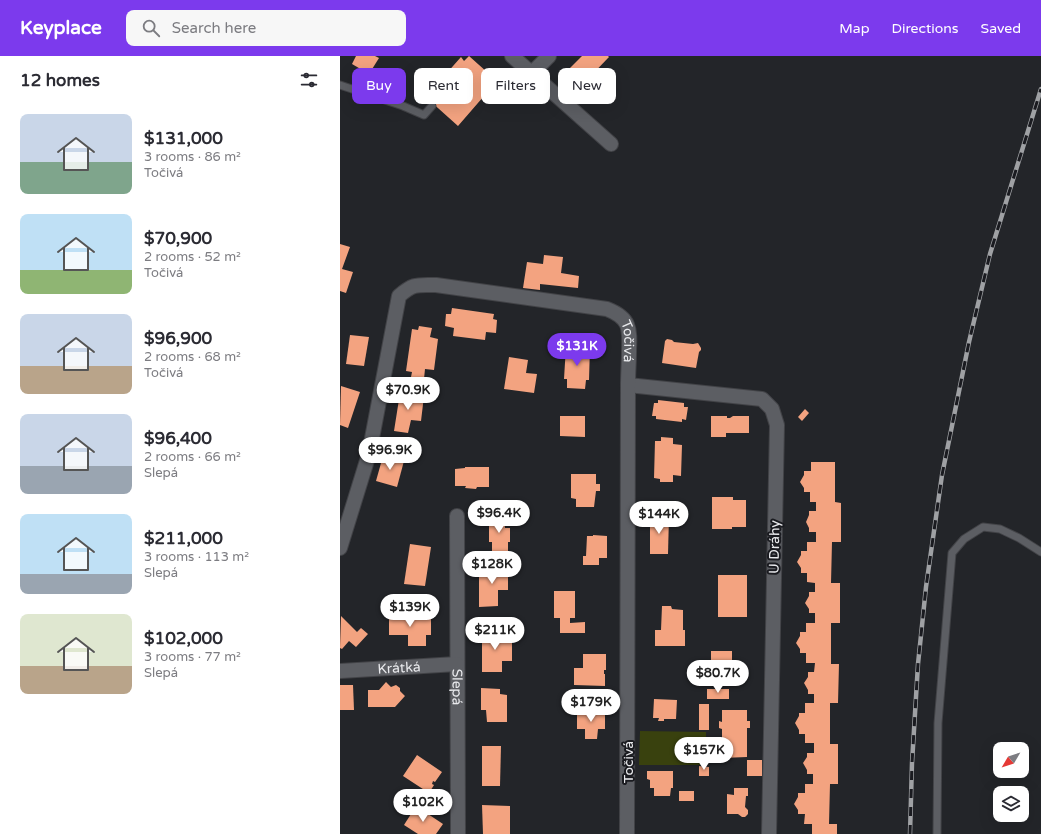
<!DOCTYPE html>
<meta charset="utf-8">
<style>
:root{--surface:#fff;--page:#f7f7f7;--text:#2b2b33;--muted:#7c7c81;--accent:#7c3aed}
body{margin:0;font-family:"Varela Round",sans-serif;background:var(--page);color:var(--text);height:100vh;display:flex;flex-direction:column;font-size:15px;white-space:nowrap}
*{box-sizing:border-box;margin:0}
p{font-size:13px;color:var(--muted)}
.icon{flex:none;width:22px;height:22px;fill:none;stroke:currentColor;stroke-width:2;stroke-linecap:round;stroke-linejoin:round}
.map{position:relative;flex:1;overflow:hidden}
.side{display:flex;flex-direction:column;background:var(--surface);width:340px}
.side>*{flex:none}
.hud{position:absolute;left:12px;top:12px;width:380px;height:36px;display:flex;gap:8px}
.needle{width:26px;rotate:231deg}
.tools{position:absolute;left:653px;top:686px;display:grid;gap:8px}
.tools a{display:grid;place-items:center;width:36px;height:36px;border-radius:8px;background:var(--surface);box-shadow:0 4px 16px #0002;font-size:20px}
.price{position:absolute;translate:-50% -34px;padding:0 9px;border-radius:14px;background:#fff;color:#222;font-size:13px;line-height:26px;filter:drop-shadow(0 1px 2px #0008)}
.price::after{content:'';position:absolute;left:50%;top:24px;width:12px;height:9px;margin-left:-6px;background:inherit;clip-path:polygon(0 0,100% 0,50% 100%)}
.price.selected{background:var(--accent);color:#fff}
ul{padding:0;list-style:none}
li{display:flex;align-items:center;gap:12px;height:100px;padding:0 20px}
li span{display:grid;place-items:center;flex:none;width:112px;height:80px;border-radius:8px;color:#555}
li>.icon{margin-inline-start:auto}
span .icon{width:48px;height:48px;fill:#fffc;stroke-width:1}
li b{font-size:17px}
h2{display:flex;justify-content:space-between;align-items:center;height:48px;padding:0 20px;font-size:17px}
.chip{padding:0 14px;border-radius:8px;background:var(--surface);box-shadow:0 4px 16px #0002;font-size:14px;line-height:36px}
.chip.selected{background:var(--accent);color:#fff}
header{display:flex;align-items:center;gap:24px;box-sizing:border-box;height:56px;padding:0 20px;background:var(--accent);color:#fff}
header strong{font-size:19px}
nav{display:flex;gap:22px;margin-inline-start:auto;font-size:14px}
.search{width:280px;height:36px;background:var(--page);display:flex;align-items:center;gap:10px;box-sizing:border-box;padding:0 14px;border-radius:8px;color:var(--muted);font-size:15px}
main{display:flex;flex:1;min-height:0}
.map>svg:first-child{display:block}
.green{fill:#39410e}
.building{fill:#f3a380}
.lines{fill:none;stroke-linecap:round;stroke-linejoin:round}
.service-casing{stroke:#424347;stroke-width:9}
.minor-casing{stroke:#424347;stroke-width:16}
.service{stroke:#5c5e63;stroke-width:7}
.minor{stroke:#5c5e63;stroke-width:14}
.rail-casing{stroke:#9fa1a4;stroke-width:4.5}
.rail{stroke:#1a1b20;stroke-width:3;stroke-dasharray:9;stroke-linecap:butt}
.labels{text-anchor:middle;stroke-width:4;stroke-linejoin:round;paint-order:stroke}
.street-label{font-size:14px;fill:#e9eaed;stroke:#1a1b20}
</style>
<header>
<strong>Keyplace</strong>
<div class="search"><svg class="icon" aria-label="search" viewBox="0 0 24 24"><circle cx="10" cy="10" r="6"/><path d="M15 15l6 6"/></svg>Search here</div>
<nav><a>Map</a><a>Directions</a><a>Saved</a></nav>
</header>
<main>
<section class="side">
<h2>12 homes<svg class="icon" aria-label="filters" viewBox="0 0 24 24"><path d="M4 7h16M4 17h16"/><circle cx="9" cy="7" r="2"/><circle cx="15" cy="17" r="2"/></svg></h2>
<ul>
<li><span style="background:linear-gradient(#c9d6e8 60%,#7fa58c 0)"><svg class="icon" aria-label="home" viewBox="0 0 24 24"><path d="M3 11l9-7 9 7M6 9v11h12V9"/></svg></span><div><b>$131,000</b><p>3 rooms · 86 m²</p><p>Točivá</p></div></li>
<li><span style="background:linear-gradient(#bfe0f5 70%,#8fb573 0)"><svg class="icon" aria-label="home" viewBox="0 0 24 24"><path d="M3 11l9-7 9 7M6 9v11h12V9"/></svg></span><div><b>$70,900</b><p>2 rooms · 52 m²</p><p>Točivá</p></div></li>
<li><span style="background:linear-gradient(#c9d6e8 65%,#b9a48a 0)"><svg class="icon" aria-label="home" viewBox="0 0 24 24"><path d="M3 11l9-7 9 7M6 9v11h12V9"/></svg></span><div><b>$96,900</b><p>2 rooms · 68 m²</p><p>Točivá</p></div></li>
<li><span style="background:linear-gradient(#c9d6e8 65%,#9aa5b1 0)"><svg class="icon" aria-label="home" viewBox="0 0 24 24"><path d="M3 11l9-7 9 7M6 9v11h12V9"/></svg></span><div><b>$96,400</b><p>2 rooms · 66 m²</p><p>Slepá</p></div></li>
<li><span style="background:linear-gradient(#bfe0f5 75%,#9aa5b1 0)"><svg class="icon" aria-label="home" viewBox="0 0 24 24"><path d="M3 11l9-7 9 7M6 9v11h12V9"/></svg></span><div><b>$211,000</b><p>3 rooms · 113 m²</p><p>Slepá</p></div></li>
<li><span style="background:linear-gradient(#dfe7d0 65%,#b9a48a 0)"><svg class="icon" aria-label="home" viewBox="0 0 24 24"><path d="M3 11l9-7 9 7M6 9v11h12V9"/></svg></span><div><b>$102,000</b><p>3 rooms · 77 m²</p><p>Slepá</p></div></li>
</ul>
</section>
<div class="map">
<svg width="701" height="778" viewBox="0 0 701 778">
<rect width="100%" height="100%" fill="#232529"/>
<polygon class="green" points="300,675 366,676 366,709 299,709"/>
<g class="building">
<polygon points="16,0 35,0 39,2 29,18 12,8"/>
<polygon points="129,0 157,25 118,70 89,44 94,39 90,36 121,1 124,5"/>
<polygon points="242,0 268,0 269,1 244,27 229,13"/>
<polygon points="0,188 10,191 2,213 13,216 6,237 0,235"/>
<polygon points="204,199 223,201 221,217 239,220 238,232 200,228 200,234 183,232 187,206 203,208"/>
<polygon points="112,252 154,258 153,263 157,264 156,277 146,276 145,284 113,280 114,272 105,270 106,258 111,258"/>
<polygon points="79,270 92,272 90,281 98,283 94,314 85,313 84,323 71,321 72,316 66,315 72,273 78,274"/>
<polygon points="10,279 29,281 24,310 6,308"/>
<polygon points="327,283 332,284 334,286 353,288 358,287 361,292 361,294 359,296 356,312 322,307 325,285"/>
<polygon points="226,290 250,291 249,324 246,324 245,333 227,332 227,323 224,323"/>
<polygon points="169,301 188,304 186,317 197,318 194,337 164,333"/>
<polygon points="1,330 20,336 8,372 0,369"/>
<polygon points="60,337 84,340 81,365 71,364 68,377 54,375"/>
<polygon points="318,344 344,347 344,351 348,351 346,364 342,363 342,366 316,363 316,360 312,360 314,347 318,347"/>
<polygon points="465,353 469,357 462,365 458,361"/>
<polygon points="220,360 245,360 245,381 220,380"/>
<polygon points="371,360 387,360 387,362 390,362 393,360 409,360 409,377 386,377 386,381 371,381"/>
<polygon points="321,381 333,382 333,388 342,389 341,420 333,419 333,426 320,426 320,423 314,422 315,385 321,385"/>
<polygon points="43,400 64,405 57,431 36,425"/>
<polygon points="471,406 495,406 495,446 501,447 501,486 492,486 491,527 500,527 500,567 491,567 491,608 499,608 498,647 490,647 490,688 498,688 498,728 490,728 489,768 497,768 497,778 472,778 472,768 464,768 465,758 458,758 458,754 454,748 458,741 458,737 465,737 465,728 473,728 473,718 467,718 467,714 463,707 467,701 467,697 474,697 474,687 465,687 465,678 459,678 459,674 455,667 459,660 459,657 465,657 465,647 474,647 474,638 468,638 468,634 464,627 468,621 468,616 474,616 475,607 466,607 466,597 460,597 460,593 456,587 460,580 460,576 466,576 466,567 475,567 475,557 469,557 469,553 465,547 469,540 469,536 475,536 475,527 467,526 467,517 461,517 461,512 457,506 461,499 461,495 467,495 467,486 476,486 476,476 469,476 469,472 466,466 469,459 469,455 476,455 476,446 470,446 470,436 464,436 464,432 460,426 464,419 464,415 471,415"/>
<polygon points="125,411 149,411 149,431 137,431 136,433 125,432 126,430 115,430 115,413 125,412"/>
<polygon points="231,418 256,418 256,428 260,428 260,435 256,435 254,451 236,451 236,443 231,442"/>
<polygon points="372,441 393,441 393,444 406,444 406,471 392,471 392,473 372,473"/>
<polygon points="149,459 165,459 165,472 170,472 170,486 168,486 168,496 152,497 152,486 149,486"/>
<polygon points="325,459 329,460 328,498 310,498 310,460"/>
<polygon points="253,479 267,480 267,502 259,502 259,509 243,509 243,500 246,500 247,480 253,480"/>
<polygon points="70,488 91,491 85,530 64,528"/>
<polygon points="139,512 168,512 168,534 158,534 158,550 139,551"/>
<rect x="378" y="519" width="29" height="42"/>
<polygon points="214,535 235,535 235,562 230,562 230,567 245,566 245,577 220,577 220,562 214,562"/>
<polygon points="322,550 331,550 332,553 343,554 343,574 345,574 345,590 315,590 315,574 321,574"/>
<polygon points="49,555 65,555 64,561 91,562 91,579 86,579 86,590 68,590 68,579 49,579"/>
<polygon points="1,560 17,576 21,572 28,578 16,591 9,585 2,593 0,592"/>
<polygon points="142,574 162,574 162,585 172,585 172,605 162,605 162,616 142,616"/>
<rect x="371" y="595" width="21" height="26"/>
<polygon points="243,598 266,598 266,614 264,614 264,618 265,618 265,630 234,629 234,612 243,612"/>
<polygon points="46,626 51,631 56,629 60,632 60,635 65,640 55,651 28,651 28,634 39,634"/>
<polygon points="0,629 13,629 14,654 0,654"/>
<polygon points="141,632 160,633 160,638 167,639 167,666 147,666 146,654 141,654"/>
<rect x="367" y="633" width="22" height="10"/>
<polygon points="314,643 337,644 336,663 324,663 324,665 318,665 319,662 313,662"/>
<rect x="359" y="648" width="10" height="26"/>
<polygon points="382,654 407,654 407,665 410,665 410,672 407,672 407,701 382,702 382,673 379,672 379,665 382,666"/>
<polygon points="245,655 265,657 265,673 258,673 257,683 245,683 245,673 237,673 237,656 245,656"/>
<polygon points="142,690 161,690 160,730 142,730"/>
<polygon points="77,699 102,716 95,726 93,725 92,728 94,729 89,737 63,720"/>
<rect x="407" y="704" width="15" height="16"/>
<polygon points="359,710 369,711 369,720 359,720"/>
<polygon points="307,715 333,715 333,732 331,732 330,740 314,740 314,732 310,732 310,724 307,723"/>
<polygon points="394,732 408,732 408,740 406,740 405,751 408,754 408,758 405,761 402,761 398,758 387,758 387,738 394,739"/>
<rect x="339" y="735" width="15" height="10"/>
<polygon points="142,749 170,750 170,778 143,778"/>
<polygon points="76,750 103,768 96,778 78,778 64,769"/>
</g>
<g class="lines">
<g class="service-casing">
<g id="service">
<polyline points="0,29 63,50 84,59 92,50"/>
<polyline points="597,778 598,667 612,497 624,483 643,471 660,473 679,482 701,496"/>
</g>
</g>
<g class="minor-casing">
<g id="minor">
<polyline points="172,0 271,88"/>
<polyline points="192,17 209,0"/>
<polyline points="288,329 422,343 432,353 437,369 429,778"/>
<path id="s1" d="M117 460 118 778"/>
<path id="s2" d="M0 492 29 398 59 240C74 227 77 229 96 229L267 253C290 262 290 272 289 295 289 306 288 317 288 329L287 778"/>
<path id="s3" d="M0 615 117 608"/>
</g>
</g>
<use href="#service" class="service"/>
<use href="#minor" class="minor"/>
<g class="rail-casing">
<polyline id="rail" points="570,778 572,707 578,608 586,531 602,419 629,286 650,198 701,33"/>
</g>
<use href="#rail" class="rail"/>
</g>
<g class="labels">
<g class="street-label">
<text dy="5" stroke="none"><textPath href="#s2" startOffset="515">Točivá</textPath></text>
<text transform="translate(434 491) rotate(-89)" y="5">U Dráhy</text>
<text dy="5" stroke="none"><textPath href="#s3" startOffset="59">Krátká</textPath></text>
<text dy="5" stroke="none"><textPath href="#s1" startOffset="171">Slepá</textPath></text>
<text transform="translate(288 706) rotate(-90)" y="5">Točivá</text>
</g>
</g>
</svg>
<div class="tools">
<a><svg class="needle" viewBox="-14 -14 28 28"><path d="M0-13l5 13h-10z" fill="#e53935"/><path d="M0 13l5-13h-10z" fill="#7c7c81"/></svg></a>
<a><svg class="icon" aria-label="layers" viewBox="0 0 24 24"><path d="M12 4l9 5-9 5-9-5zM3 14l9 5 9-5"/></svg></a>
</div>
<b class="price selected" style="left:237px;top:311px">$131K</b>
<b class="price" style="left:68px;top:355px">$70.9K</b>
<b class="price" style="left:50px;top:415px">$96.9K</b>
<b class="price" style="left:159px;top:478px">$96.4K</b>
<b class="price" style="left:319px;top:479px">$144K</b>
<b class="price" style="left:152px;top:529px">$128K</b>
<b class="price" style="left:70px;top:572px">$139K</b>
<b class="price" style="left:155px;top:595px">$211K</b>
<b class="price" style="left:378px;top:638px">$80.7K</b>
<b class="price" style="left:251px;top:667px">$179K</b>
<b class="price" style="left:364px;top:715px">$157K</b>
<b class="price" style="left:83px;top:767px">$102K</b>
<div class="hud">
<a class="chip selected">Buy</a>
<a class="chip">Rent</a>
<a class="chip">Filters</a>
<a class="chip">New</a>
</div>
</div>
</main>
